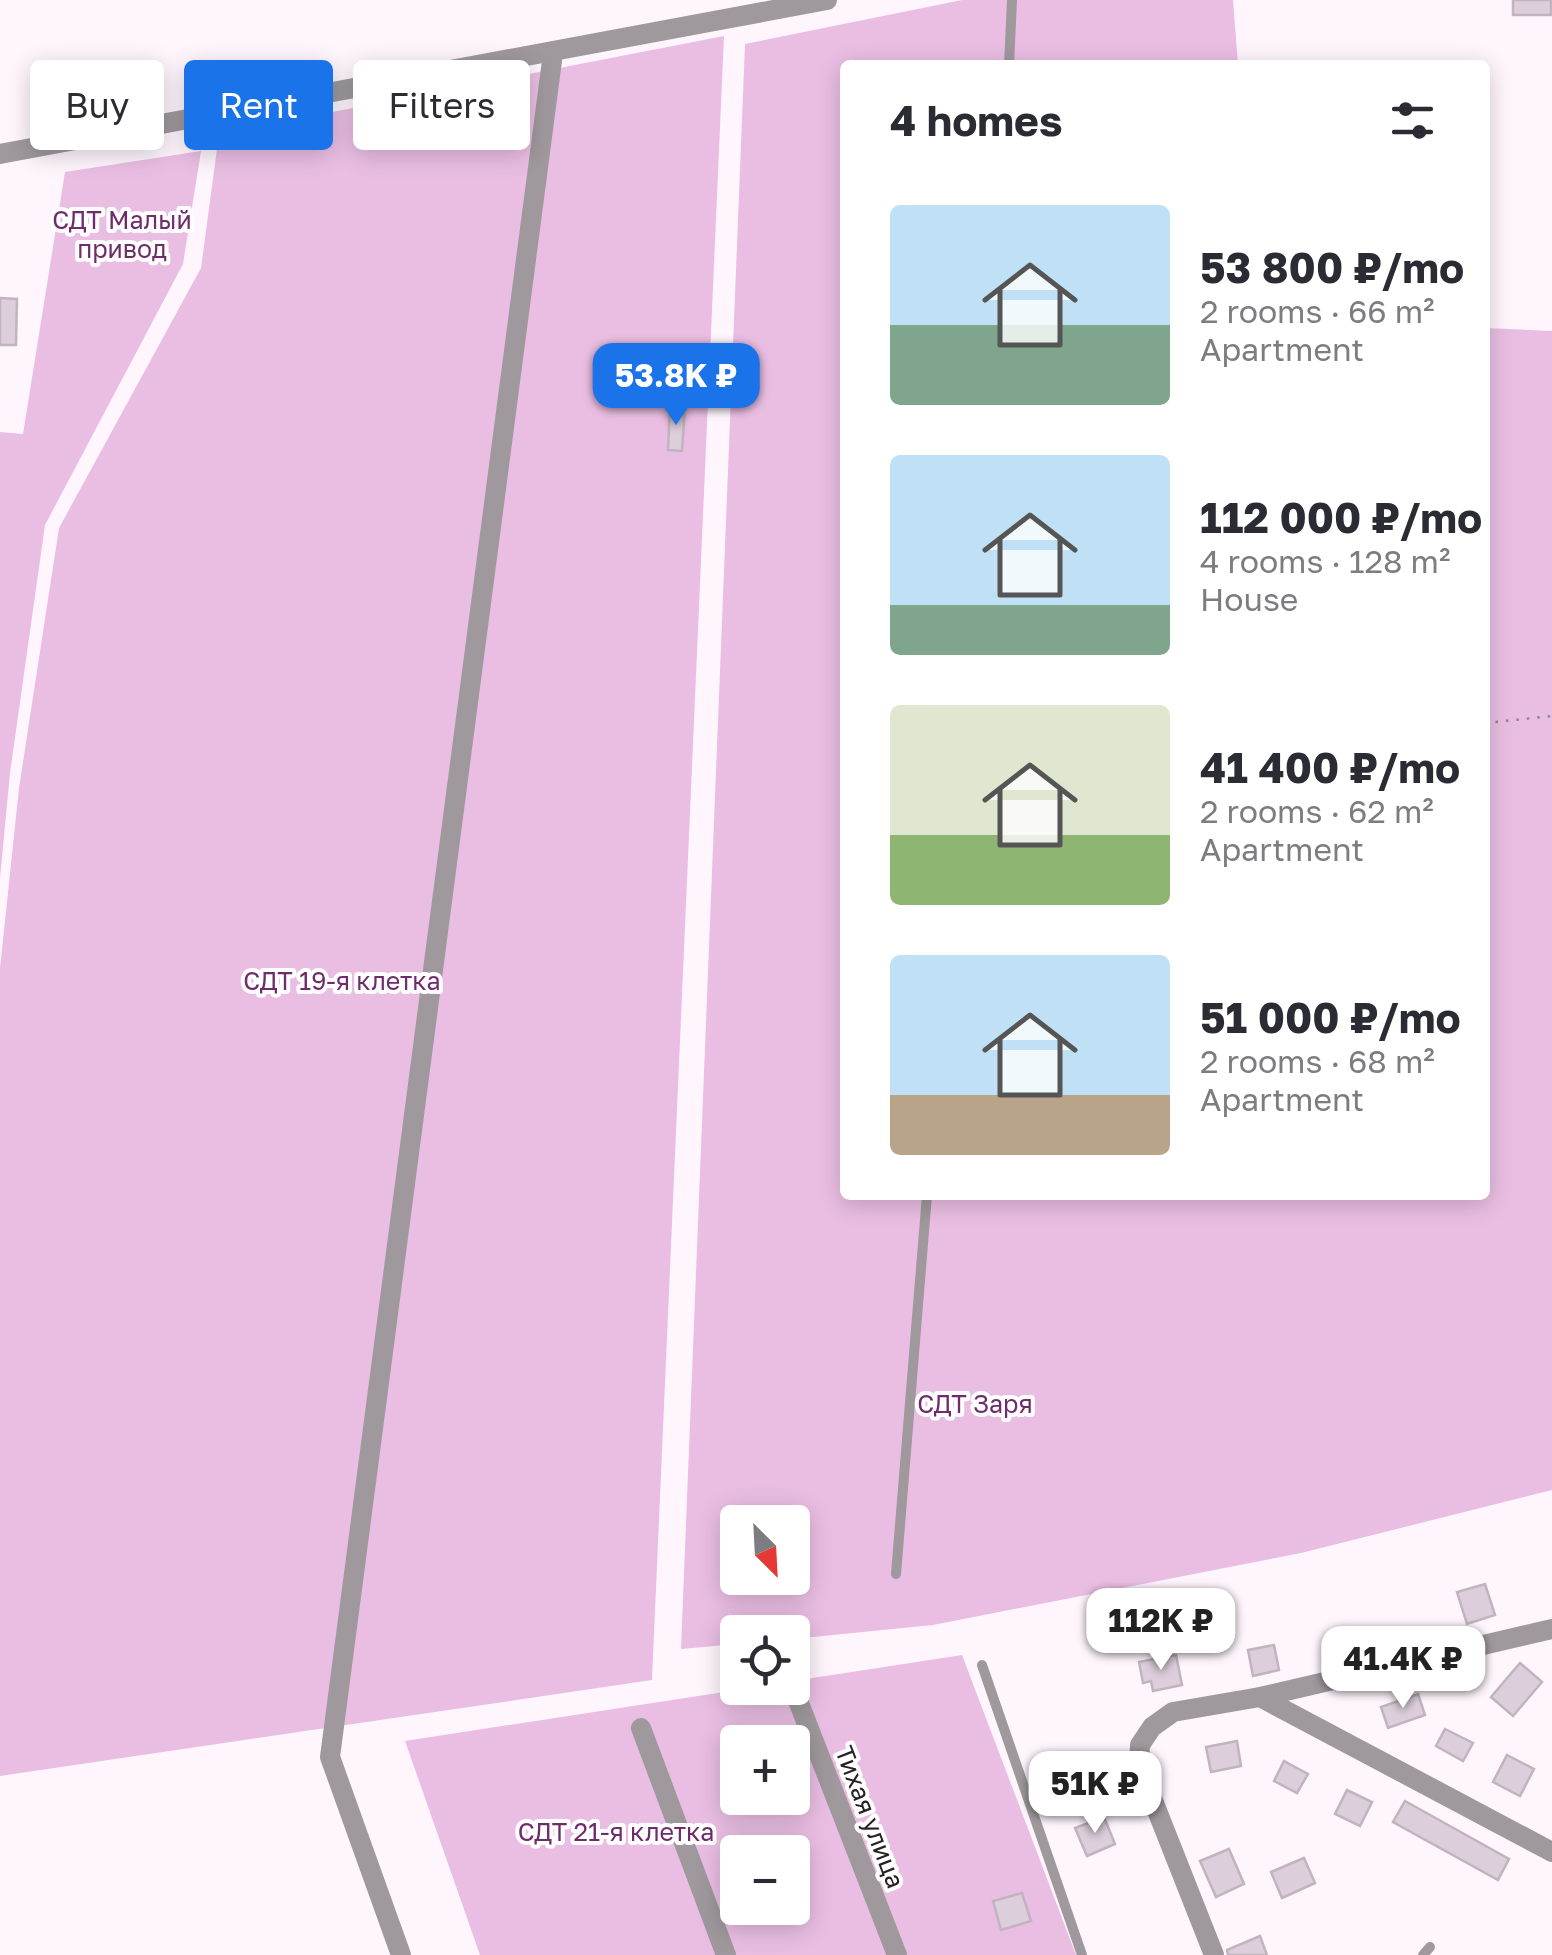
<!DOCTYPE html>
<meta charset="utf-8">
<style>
:root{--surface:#fff;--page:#f2f2f3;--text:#2b2b33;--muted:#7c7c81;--accent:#1a73e8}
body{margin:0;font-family:"Golos Text",sans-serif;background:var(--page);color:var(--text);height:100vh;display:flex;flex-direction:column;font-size:38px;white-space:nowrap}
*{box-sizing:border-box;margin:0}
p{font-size:32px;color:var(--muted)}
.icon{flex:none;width:55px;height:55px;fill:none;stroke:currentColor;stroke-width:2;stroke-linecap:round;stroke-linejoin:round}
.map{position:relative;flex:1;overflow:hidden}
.drawer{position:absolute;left:840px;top:60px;width:650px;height:1140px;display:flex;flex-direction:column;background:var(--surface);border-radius:10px;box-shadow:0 5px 25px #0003}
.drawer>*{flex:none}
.guide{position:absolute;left:30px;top:60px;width:660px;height:90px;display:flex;gap:20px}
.needle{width:65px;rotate:156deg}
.buttons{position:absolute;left:720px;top:1505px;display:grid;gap:20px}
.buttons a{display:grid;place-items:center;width:90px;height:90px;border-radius:10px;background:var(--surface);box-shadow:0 5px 25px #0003;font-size:50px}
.price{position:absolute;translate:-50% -85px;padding:0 22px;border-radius:20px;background:#fff;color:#222;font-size:32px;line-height:65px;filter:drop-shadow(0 2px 5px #0008)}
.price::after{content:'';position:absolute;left:50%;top:60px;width:30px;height:22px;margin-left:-15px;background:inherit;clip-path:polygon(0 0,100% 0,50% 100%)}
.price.on{background:var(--accent);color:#fff}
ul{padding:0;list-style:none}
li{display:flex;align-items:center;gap:30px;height:250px;padding:0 50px}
li span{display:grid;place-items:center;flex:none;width:280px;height:200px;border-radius:10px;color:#555}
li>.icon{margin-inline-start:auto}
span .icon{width:120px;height:120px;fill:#fffc;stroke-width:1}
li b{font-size:42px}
h2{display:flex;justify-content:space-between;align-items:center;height:120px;padding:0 50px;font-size:42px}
.chip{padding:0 35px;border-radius:10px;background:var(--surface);box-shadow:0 5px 25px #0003;font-size:35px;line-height:90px}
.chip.on{background:var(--accent);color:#fff}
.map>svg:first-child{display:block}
.green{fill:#eabee3;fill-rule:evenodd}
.building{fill:#dcceda;stroke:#c2b4bf;stroke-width:2.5}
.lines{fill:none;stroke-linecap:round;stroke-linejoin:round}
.path{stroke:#8d868c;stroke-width:2.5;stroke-dasharray:2.5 8;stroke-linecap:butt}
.lane{stroke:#9f999e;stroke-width:10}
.street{stroke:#9f999e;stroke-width:20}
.labels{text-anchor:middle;stroke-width:8;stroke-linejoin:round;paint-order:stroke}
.park-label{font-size:25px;fill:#702b6a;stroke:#fff}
.street-label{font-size:25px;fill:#262125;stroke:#fff}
</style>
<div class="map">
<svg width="1552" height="1955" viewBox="0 0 1552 1955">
<rect width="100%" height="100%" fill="#fef5fd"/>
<g class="green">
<path d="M962 0H1233L1238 65H845V1195H1485V328L1552 331V1490L1301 1553 933 1625 793 1639 792 1632H738L737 1644 681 1649 745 44ZM738 1522H792V1578H738Z"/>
<polygon points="724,36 652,1680 0,1776 0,968 19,788 59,528 201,268 219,134"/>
<polygon points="201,151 183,264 45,525 10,773 0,878 0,432 23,434 65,172"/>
<path d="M962 1655 1076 1955H480L405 1741 750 1688H792L793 1681ZM738 1742H792V1798H738ZM738 1852H792V1908H738Z"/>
</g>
<g class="building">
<rect x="1513" y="0" width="38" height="15"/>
<polygon points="0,298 17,299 16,345 0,345"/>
<polygon points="670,405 685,406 682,451 668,450"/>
<polygon points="1485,1584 1495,1615 1467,1624 1457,1592"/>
<polygon points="1274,1645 1279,1670 1253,1676 1248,1650"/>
<polygon points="1176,1655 1182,1685 1153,1691 1151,1681 1143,1683 1139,1662"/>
<polygon points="1520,1663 1542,1682 1513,1716 1491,1697"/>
<polygon points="1418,1694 1425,1715 1388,1728 1381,1707"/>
<polygon points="1445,1729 1473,1743 1463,1761 1436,1746"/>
<polygon points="1237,1741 1241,1766 1211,1772 1206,1747"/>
<polygon points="1507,1755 1534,1769 1520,1796 1493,1782"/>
<polygon points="1284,1761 1308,1774 1297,1793 1274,1781"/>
<polygon points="1347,1790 1372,1802 1360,1826 1335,1814"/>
<polygon points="1405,1801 1509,1859 1498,1880 1393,1822"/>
<polygon points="1104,1817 1115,1844 1087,1856 1075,1828"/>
<polygon points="1229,1849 1244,1884 1216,1897 1200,1861"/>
<polygon points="1304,1858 1315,1883 1282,1898 1271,1872"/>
<polygon points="1022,1893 1031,1921 1001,1930 993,1901"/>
<polygon points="1260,1936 1267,1955 1228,1955 1227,1950"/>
</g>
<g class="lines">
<polyline class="path" points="1485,723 1552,716"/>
<g class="lane">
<polyline points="1009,65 1012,0"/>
<polyline points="896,1574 927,1195"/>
<polyline points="982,1665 1082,1955"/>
<polyline points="1423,1955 1430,1947"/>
</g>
<g class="street">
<polyline points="0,154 827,0"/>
<polyline points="1260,1697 1552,1852"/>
<polyline points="797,1698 897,1955"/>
<polyline points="641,1728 726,1955"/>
<polyline points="401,1955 330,1757 553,53"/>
<polyline points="1214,1955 1139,1765 1140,1745 1152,1727 1173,1712 1260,1697 1552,1629"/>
</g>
</g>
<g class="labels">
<g class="park-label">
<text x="122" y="229">СДТ Малый<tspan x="122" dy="29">привод</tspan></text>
<text x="342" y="990">СДТ 19-я клетка</text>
<text x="975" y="1413">СДТ Заря</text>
<text x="616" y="1841">СДТ 21-я клетка</text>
</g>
<g class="street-label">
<text transform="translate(870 1817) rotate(69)" y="9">Тихая улица</text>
</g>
</g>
</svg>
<div class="buttons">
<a><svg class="needle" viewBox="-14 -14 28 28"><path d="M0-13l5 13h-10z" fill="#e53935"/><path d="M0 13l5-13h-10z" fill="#7c7c81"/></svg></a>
<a><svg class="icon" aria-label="locate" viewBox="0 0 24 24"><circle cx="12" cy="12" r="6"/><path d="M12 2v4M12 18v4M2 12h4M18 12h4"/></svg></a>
<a>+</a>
<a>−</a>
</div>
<b class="price on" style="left:676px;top:428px">53.8K ₽</b>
<b class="price" style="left:1161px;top:1673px">112K ₽</b>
<b class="price" style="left:1403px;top:1711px">41.4K ₽</b>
<b class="price" style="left:1095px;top:1836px">51K ₽</b>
<div class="guide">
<a class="chip">Buy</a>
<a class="chip on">Rent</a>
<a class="chip">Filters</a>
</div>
<section class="drawer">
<h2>4 homes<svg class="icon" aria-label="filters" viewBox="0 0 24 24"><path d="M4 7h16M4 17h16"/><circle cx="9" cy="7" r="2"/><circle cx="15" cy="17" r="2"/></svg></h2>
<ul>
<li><span style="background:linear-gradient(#bfe0f5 60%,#7fa58c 0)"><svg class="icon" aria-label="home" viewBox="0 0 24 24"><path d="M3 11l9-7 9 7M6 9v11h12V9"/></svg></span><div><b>53 800 ₽/mo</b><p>2 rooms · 66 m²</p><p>Apartment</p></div></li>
<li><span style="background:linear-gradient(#bfe0f5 75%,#7fa58c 0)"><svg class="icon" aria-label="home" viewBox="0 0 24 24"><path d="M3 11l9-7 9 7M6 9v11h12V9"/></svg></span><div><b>112 000 ₽/mo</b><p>4 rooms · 128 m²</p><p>House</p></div></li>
<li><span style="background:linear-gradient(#dfe7d0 65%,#8fb573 0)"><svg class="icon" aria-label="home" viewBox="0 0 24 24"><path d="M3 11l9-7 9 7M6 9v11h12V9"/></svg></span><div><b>41 400 ₽/mo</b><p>2 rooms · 62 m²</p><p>Apartment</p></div></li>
<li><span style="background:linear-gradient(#bfe0f5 70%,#b9a48a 0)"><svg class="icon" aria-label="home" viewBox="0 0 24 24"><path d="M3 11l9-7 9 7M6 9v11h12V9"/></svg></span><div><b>51 000 ₽/mo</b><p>2 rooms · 68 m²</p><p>Apartment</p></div></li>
</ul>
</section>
</div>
